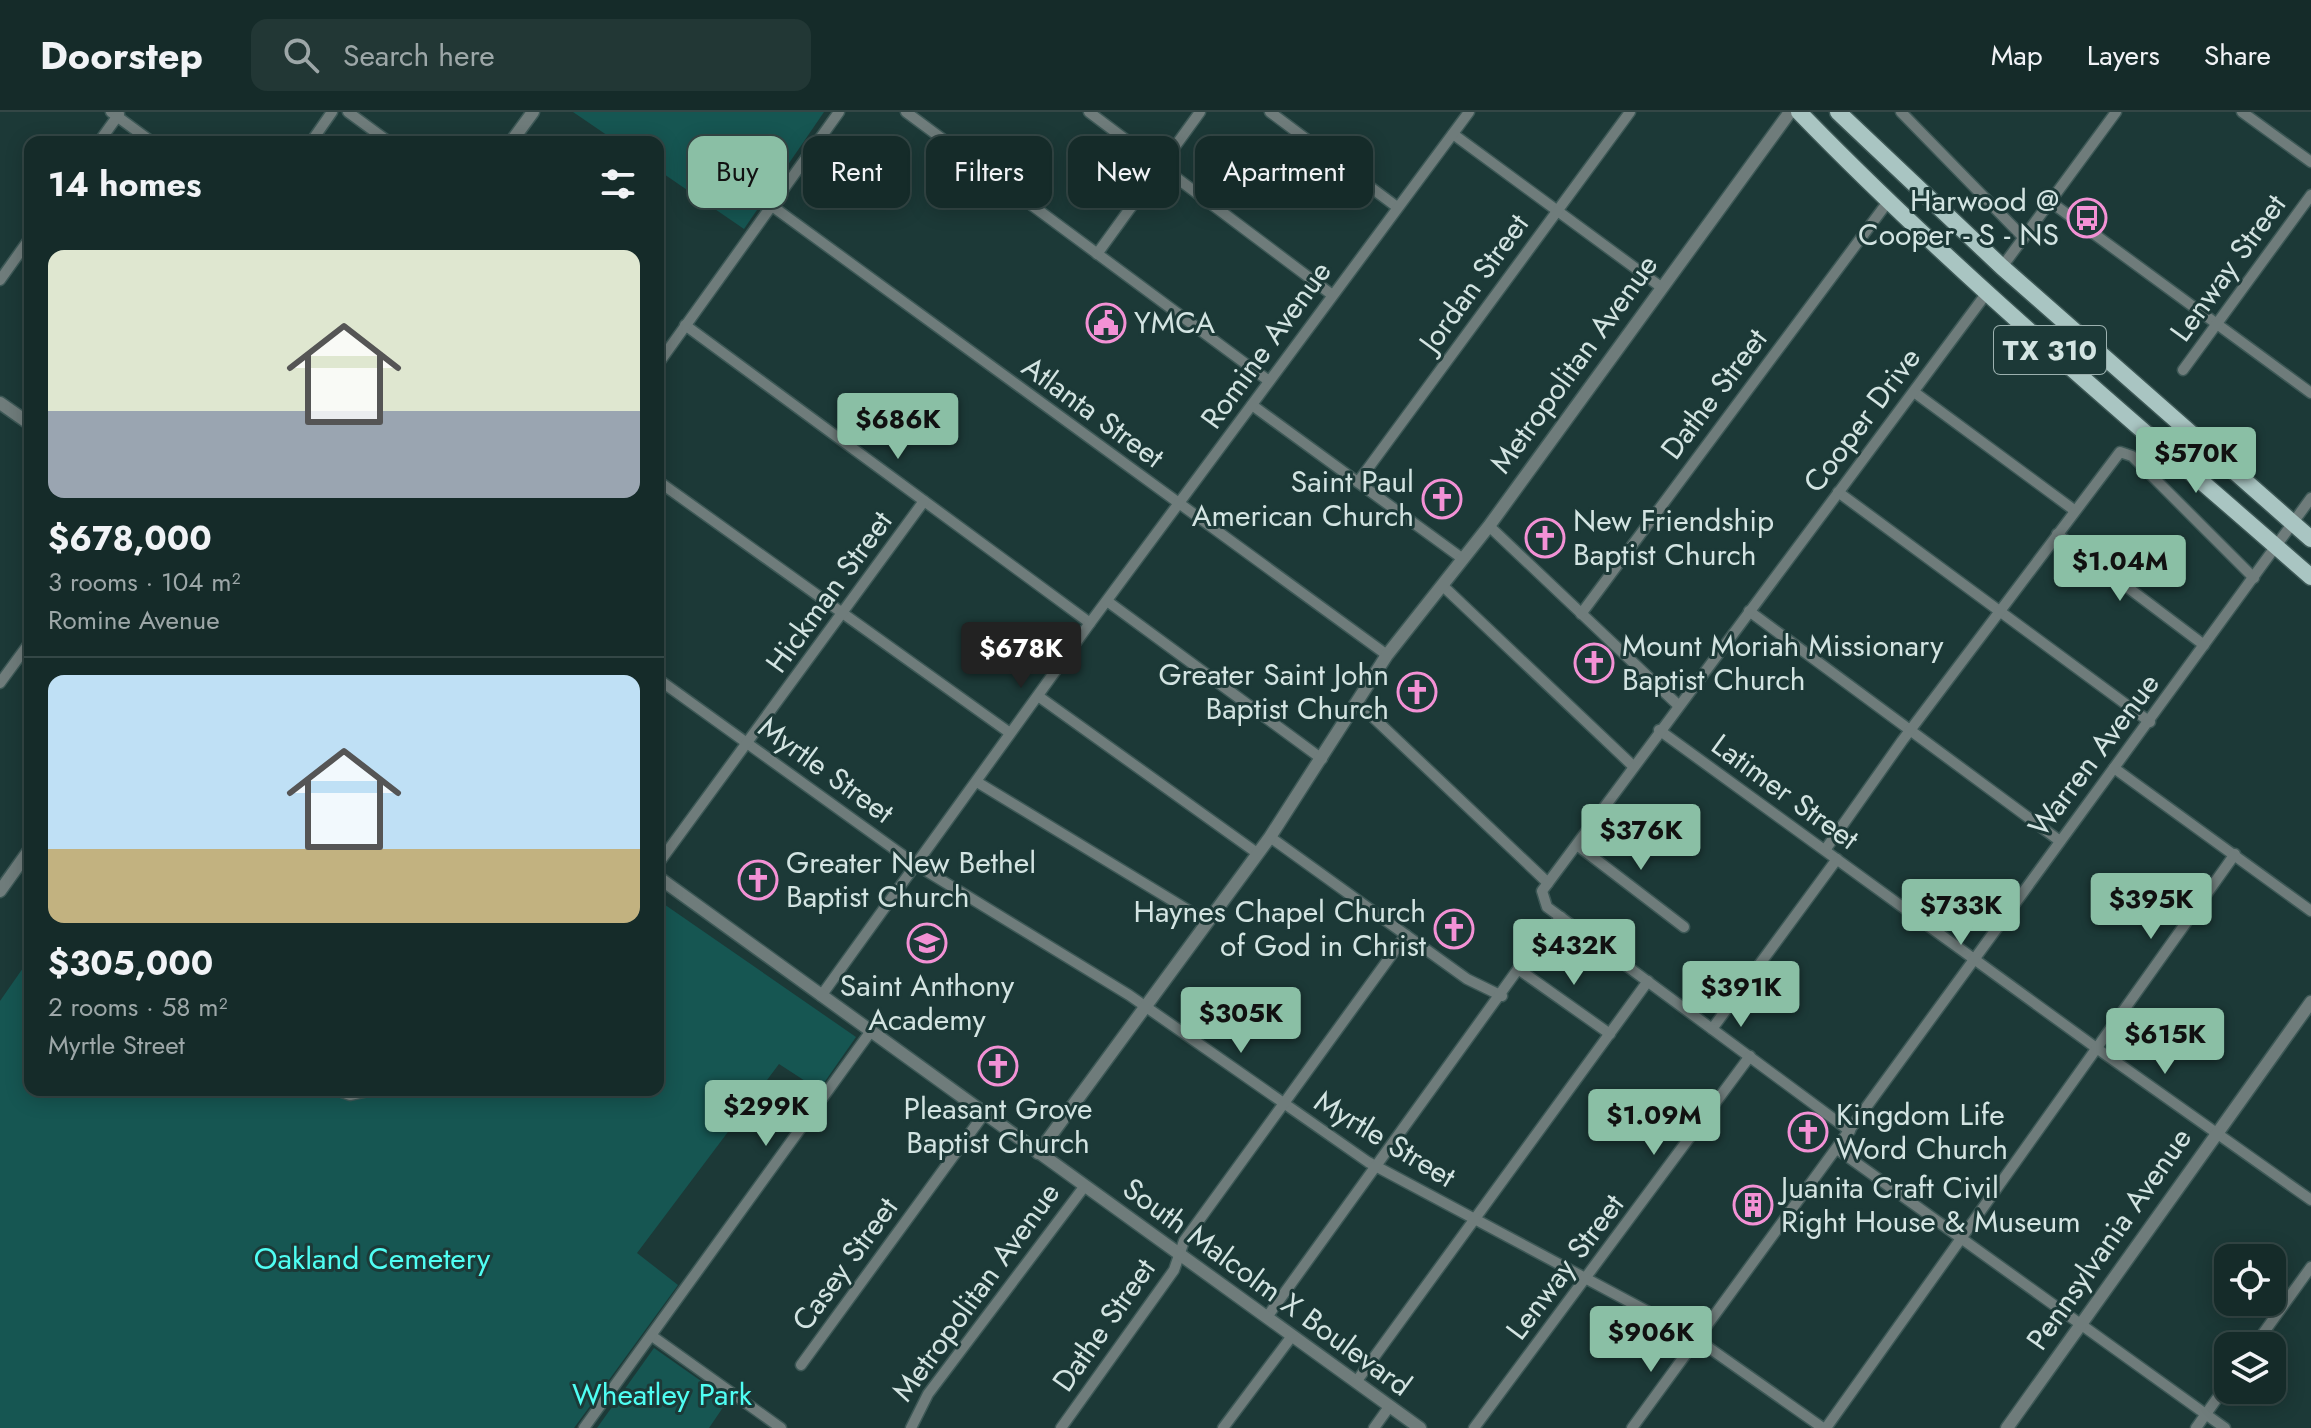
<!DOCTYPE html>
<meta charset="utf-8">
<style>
:root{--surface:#152b29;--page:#223735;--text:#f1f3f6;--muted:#9da7a8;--line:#344746;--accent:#8abfa5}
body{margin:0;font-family:Jost,sans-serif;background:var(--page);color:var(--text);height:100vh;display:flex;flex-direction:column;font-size:30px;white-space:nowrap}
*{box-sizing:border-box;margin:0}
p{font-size:26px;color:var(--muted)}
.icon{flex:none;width:44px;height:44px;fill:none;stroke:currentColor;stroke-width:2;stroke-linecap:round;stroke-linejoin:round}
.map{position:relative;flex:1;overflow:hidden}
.side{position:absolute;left:24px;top:24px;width:640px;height:960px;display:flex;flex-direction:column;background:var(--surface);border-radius:16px;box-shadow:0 4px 20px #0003,0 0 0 2px var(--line)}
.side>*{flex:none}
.banner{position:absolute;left:688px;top:24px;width:760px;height:72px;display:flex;gap:16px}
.fabs{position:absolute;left:2214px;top:1132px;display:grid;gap:16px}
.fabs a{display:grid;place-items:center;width:72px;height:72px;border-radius:16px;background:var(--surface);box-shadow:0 4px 20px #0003,0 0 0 2px var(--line);font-size:40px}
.price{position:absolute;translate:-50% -68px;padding:0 18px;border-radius:8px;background:var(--accent);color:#111;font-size:26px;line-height:52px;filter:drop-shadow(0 2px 4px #0008)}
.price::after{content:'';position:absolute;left:50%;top:48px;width:24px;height:18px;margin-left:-12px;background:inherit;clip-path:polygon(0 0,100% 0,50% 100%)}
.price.current{background:#222;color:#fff}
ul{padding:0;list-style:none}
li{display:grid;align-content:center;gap:16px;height:424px;padding:0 24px}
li+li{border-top:2px solid var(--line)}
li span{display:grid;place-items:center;height:248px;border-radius:16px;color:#555}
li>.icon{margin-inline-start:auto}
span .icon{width:144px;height:144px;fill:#fffc;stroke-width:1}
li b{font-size:34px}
h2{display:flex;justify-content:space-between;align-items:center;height:96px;padding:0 24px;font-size:34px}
.chip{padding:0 28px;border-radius:16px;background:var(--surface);box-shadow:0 4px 20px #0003,0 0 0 2px var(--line);font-size:28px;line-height:72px}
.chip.current{background:var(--accent);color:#111}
header{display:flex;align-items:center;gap:48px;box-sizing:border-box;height:112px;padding:0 40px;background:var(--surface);border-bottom:2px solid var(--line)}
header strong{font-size:38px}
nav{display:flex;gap:44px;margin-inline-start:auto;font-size:28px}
.search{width:560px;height:72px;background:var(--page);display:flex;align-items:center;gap:20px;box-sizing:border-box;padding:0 28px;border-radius:16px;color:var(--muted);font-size:30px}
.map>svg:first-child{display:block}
.green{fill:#165652}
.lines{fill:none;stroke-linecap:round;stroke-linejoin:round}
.minor-casing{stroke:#3d5856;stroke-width:13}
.tertiary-casing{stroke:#3d5856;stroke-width:15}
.primary-casing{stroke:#3d5856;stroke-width:19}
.minor{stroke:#6f7c7b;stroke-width:10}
.tertiary{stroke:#6f7c7b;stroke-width:12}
.primary{stroke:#a9c5c2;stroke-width:16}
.labels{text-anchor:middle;stroke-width:6;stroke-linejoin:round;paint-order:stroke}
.shield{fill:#1c3937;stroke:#9cb1af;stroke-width:2}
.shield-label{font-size:28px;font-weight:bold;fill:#d3e4e2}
.poi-label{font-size:30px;fill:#d3e4e2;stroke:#1c3937;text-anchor:start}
.street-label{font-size:30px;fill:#d3e4e2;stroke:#1c3937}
.park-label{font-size:30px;fill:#4ffef3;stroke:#1c3937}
</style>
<header>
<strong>Doorstep</strong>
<div class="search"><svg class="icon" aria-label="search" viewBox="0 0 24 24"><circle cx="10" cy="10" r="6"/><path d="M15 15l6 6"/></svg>Search here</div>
<nav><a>Map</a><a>Layers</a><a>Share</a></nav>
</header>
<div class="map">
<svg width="2311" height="1316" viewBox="0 0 2311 1316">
<rect width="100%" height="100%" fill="#1c3937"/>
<g class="green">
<polygon points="573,0 824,0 744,117 658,58 658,30 617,30"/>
<polygon points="658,788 856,925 819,978 779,952 637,1141 678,1173 574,1316 0,1316 0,889 30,846 30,978 658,978"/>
<polygon points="654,1236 728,1288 709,1316 597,1316"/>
</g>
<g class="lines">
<g class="minor-casing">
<g id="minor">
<polyline points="111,0 152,30"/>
<polyline points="348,0 389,30"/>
<polyline points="906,0 1269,269"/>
<polyline points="1089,0 1331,182"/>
<polyline points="1270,0 1397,95"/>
<polyline points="1901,0 2024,126"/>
<polyline points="2242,0 2311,50"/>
<polyline points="1453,22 1661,175"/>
<polyline points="99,30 119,2"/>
<polyline points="311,30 332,0"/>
<polyline points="2052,91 2311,281"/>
<polyline points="772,94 1387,543"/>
<polyline points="1097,142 1200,0"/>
<polyline points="2002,155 2116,0"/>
<polyline points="0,168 30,126"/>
<polyline points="685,213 1090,511"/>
<polyline points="658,252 839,0"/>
<polyline points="2183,258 2311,83"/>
<polyline points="1914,280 2074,398"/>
<polyline points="1252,293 1463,447"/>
<polyline points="658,369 1010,621"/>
<polyline points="1358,370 1630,0"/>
<polyline points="1838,380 2150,610"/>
<polyline points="1489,414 1678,593"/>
<polyline points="2057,422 2204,533"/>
<polyline points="1443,474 1633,654"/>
<polyline points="1107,489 1322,647"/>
<polyline points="1749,499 2060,729"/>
<polyline points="1581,502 1887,91"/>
<polyline points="658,567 915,752 1129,883 1368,1050 1688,1221 1823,1316"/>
<polyline points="0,571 30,530"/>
<polyline points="1038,584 1257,741"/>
<polyline points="1357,590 1548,771"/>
<polyline points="1659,618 2095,935 2311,1088"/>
<polyline points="2114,656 2311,799"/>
<polyline points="977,670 1206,809"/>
<polyline points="1270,725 1467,867 1502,884"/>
<polyline points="1577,733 1684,815"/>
<polyline points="1825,738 1902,629 2120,340 2132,344 2254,466"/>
<polyline points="658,752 924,389"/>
<polyline points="1518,857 1610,922"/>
<polyline points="821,884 1090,511 1469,0"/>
<polyline points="1712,917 1837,747"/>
<polyline points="336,978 350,983 373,978"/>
<polyline points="1850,1019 1547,795 1542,779 1986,182"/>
<polyline points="1837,1037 2225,1316"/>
<polyline points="1267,1205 1518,857 1561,805"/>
<polyline points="652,1224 781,1316"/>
<polyline points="2254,1234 2311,1155"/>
<polyline points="801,1253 984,1002"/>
<polyline points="1356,1270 1648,869"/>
<polyline points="584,1316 871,919"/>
<polyline points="911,1316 928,1282 1084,1075"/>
<polyline points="1061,1316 1174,1158 1184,1129 1406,823"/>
<polyline points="1223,1316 1292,1224"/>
<polyline points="1374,1316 1389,1295"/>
<polyline points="1474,1316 1750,944"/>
<polyline points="1632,1316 2311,386"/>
<polyline points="1826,1316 2235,742"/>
<polyline points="2196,1316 2228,1271"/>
</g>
</g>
<g class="tertiary-casing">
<g id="tertiary">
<polyline points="511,30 533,0"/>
<polyline points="0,291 30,312"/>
<polyline points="658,765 1420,1316"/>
<polyline points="0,779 30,737"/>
<polyline points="1038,1041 1270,725 1387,543 1489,414 1790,0"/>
<polyline points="2007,1316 2311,890"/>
</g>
</g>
<g class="primary-casing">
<g id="primary">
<path d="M1799 0C1960 166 2138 313 2311 465"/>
<polyline points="1838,0 2002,155 2311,427"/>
</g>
</g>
<use href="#minor" class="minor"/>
<use href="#tertiary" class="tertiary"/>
<use href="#primary" class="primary"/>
</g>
<defs>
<g id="bus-ring" transform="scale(2)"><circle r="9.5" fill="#1c3937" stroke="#f391d5" stroke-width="1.5"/><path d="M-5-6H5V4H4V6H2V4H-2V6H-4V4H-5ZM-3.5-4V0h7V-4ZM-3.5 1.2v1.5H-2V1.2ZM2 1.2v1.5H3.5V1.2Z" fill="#f391d5"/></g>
<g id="civic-ring" transform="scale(2)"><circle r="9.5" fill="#1c3937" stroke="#f391d5" stroke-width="1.5"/><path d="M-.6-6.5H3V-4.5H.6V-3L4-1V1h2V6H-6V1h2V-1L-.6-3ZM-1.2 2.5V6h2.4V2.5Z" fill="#f391d5"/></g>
<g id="church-ring" transform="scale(2)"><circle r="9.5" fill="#1c3937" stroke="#f391d5" stroke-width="1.5"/><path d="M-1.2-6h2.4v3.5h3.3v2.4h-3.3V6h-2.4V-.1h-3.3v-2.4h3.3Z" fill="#f391d5"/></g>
<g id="school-ring" transform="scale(2)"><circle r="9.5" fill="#1c3937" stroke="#f391d5" stroke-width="1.5"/><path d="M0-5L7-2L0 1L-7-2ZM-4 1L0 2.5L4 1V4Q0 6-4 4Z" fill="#f391d5"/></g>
<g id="building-ring" transform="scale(2)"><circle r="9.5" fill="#1c3937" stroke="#f391d5" stroke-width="1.5"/><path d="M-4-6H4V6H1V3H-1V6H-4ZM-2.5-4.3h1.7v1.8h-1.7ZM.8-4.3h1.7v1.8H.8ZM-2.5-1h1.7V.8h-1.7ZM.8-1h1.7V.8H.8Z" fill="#f391d5"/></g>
</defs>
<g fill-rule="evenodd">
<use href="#bus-ring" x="2087" y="106"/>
<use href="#civic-ring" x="1106" y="211"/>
<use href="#church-ring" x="1442" y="387"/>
<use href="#church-ring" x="1545" y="426"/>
<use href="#church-ring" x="1594" y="551"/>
<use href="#church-ring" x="1417" y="580"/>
<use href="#church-ring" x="758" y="768"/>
<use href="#church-ring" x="1454" y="817"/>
<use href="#school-ring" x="927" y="831"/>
<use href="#church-ring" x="998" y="954"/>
<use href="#church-ring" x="1808" y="1020"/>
<use href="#building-ring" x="1753" y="1093"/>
</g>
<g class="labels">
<rect class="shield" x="1994" y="214" width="112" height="48" rx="6"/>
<g class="shield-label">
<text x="2050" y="248">TX 310</text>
</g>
<g class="poi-label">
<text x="2059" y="99" text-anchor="end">Harwood @<tspan x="2059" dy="34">Cooper - S - NS</tspan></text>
<text x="1134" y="221">YMCA</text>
<text x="1414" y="380" text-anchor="end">Saint Paul<tspan x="1414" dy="34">American Church</tspan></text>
<text x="1573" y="419">New Friendship<tspan x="1573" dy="34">Baptist Church</tspan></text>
<text x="1622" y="544">Mount Moriah Missionary<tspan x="1622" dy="34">Baptist Church</tspan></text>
<text x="1389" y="573" text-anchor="end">Greater Saint John<tspan x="1389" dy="34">Baptist Church</tspan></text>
<text x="786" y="761">Greater New Bethel<tspan x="786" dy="34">Baptist Church</tspan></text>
<text x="1426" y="810" text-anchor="end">Haynes Chapel Church<tspan x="1426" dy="34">of God in Christ</tspan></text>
<text x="927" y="884" text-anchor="middle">Saint Anthony<tspan x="927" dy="34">Academy</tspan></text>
<text x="998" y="1007" text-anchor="middle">Pleasant Grove<tspan x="998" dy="34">Baptist Church</tspan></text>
<text x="1836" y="1013">Kingdom Life<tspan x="1836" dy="34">Word Church</tspan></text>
<text x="1781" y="1086">Juanita Craft Civil<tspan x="1781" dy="34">Right House &amp; Museum</tspan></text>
</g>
<g class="street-label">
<text transform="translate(2228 156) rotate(-54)" y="10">Lenway Street</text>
<text transform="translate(1474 171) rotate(-54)" y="10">Jordan Street</text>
<text transform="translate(1266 233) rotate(-54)" y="10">Romine Avenue</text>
<text transform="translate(1574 252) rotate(-54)" y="10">Metropolitan Avenue</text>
<text transform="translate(1714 282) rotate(-53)" y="10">Dathe Street</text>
<text transform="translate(1093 300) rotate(36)" y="10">Atlanta Street</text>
<text transform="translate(1862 308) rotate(-53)" y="10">Cooper Drive</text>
<text transform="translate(829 480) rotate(-54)" y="10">Hickman Street</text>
<text transform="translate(2094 643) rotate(-53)" y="10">Warren Avenue</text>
<text transform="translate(826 658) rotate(36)" y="10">Myrtle Street</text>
<text transform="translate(1785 680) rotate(36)" y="10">Latimer Street</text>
<text transform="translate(1385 1027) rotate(31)" y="10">Myrtle Street</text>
<text transform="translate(2109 1127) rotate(-55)" y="10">Pennsylvania Avenue</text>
<text transform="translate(845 1152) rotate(-54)" y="10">Casey Street</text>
<text transform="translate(1565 1155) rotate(-53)" y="10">Lenway Street</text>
<text transform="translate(1267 1175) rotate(36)" y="10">South Malcolm X Boulevard</text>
<text transform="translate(976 1180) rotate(-54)" y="10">Metropolitan Avenue</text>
<text transform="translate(1104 1213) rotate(-55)" y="10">Dathe Street</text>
</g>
<g class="park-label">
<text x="372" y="1157">Oakland Cemetery</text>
<text x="662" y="1293">Wheatley Park</text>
</g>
</g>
</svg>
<div class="fabs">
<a><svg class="icon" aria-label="locate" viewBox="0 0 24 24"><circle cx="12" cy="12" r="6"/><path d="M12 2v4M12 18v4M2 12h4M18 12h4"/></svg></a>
<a><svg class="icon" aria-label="layers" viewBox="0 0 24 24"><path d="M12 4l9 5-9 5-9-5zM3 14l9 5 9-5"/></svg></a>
</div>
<b class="price" style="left:898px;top:349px">$686K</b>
<b class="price" style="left:2196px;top:383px">$570K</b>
<b class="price" style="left:2120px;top:491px">$1.04M</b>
<b class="price current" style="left:1021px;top:578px">$678K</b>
<b class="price" style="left:1641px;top:760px">$376K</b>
<b class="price" style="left:2151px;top:829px">$395K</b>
<b class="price" style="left:1961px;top:835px">$733K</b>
<b class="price" style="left:1574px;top:875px">$432K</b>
<b class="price" style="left:1741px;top:917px">$391K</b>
<b class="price" style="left:1241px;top:943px">$305K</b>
<b class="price" style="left:2165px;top:964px">$615K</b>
<b class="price" style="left:766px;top:1036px">$299K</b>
<b class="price" style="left:1654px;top:1045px">$1.09M</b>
<b class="price" style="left:1651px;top:1262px">$906K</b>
<div class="banner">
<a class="chip current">Buy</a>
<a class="chip">Rent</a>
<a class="chip">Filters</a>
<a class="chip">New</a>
<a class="chip">Apartment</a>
</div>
<section class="side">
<h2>14 homes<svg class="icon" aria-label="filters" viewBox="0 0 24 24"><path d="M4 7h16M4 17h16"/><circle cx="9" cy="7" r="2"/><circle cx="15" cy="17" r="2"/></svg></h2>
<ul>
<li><span style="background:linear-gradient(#dfe7d0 65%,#9aa5b1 0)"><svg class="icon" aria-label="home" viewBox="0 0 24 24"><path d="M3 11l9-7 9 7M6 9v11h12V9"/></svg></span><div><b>$678,000</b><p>3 rooms · 104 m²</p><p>Romine Avenue</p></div></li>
<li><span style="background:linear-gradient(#bfe0f5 70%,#c2b280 0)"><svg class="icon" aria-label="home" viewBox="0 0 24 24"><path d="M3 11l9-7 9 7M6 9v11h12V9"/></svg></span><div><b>$305,000</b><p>2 rooms · 58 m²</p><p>Myrtle Street</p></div></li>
</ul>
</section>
</div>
